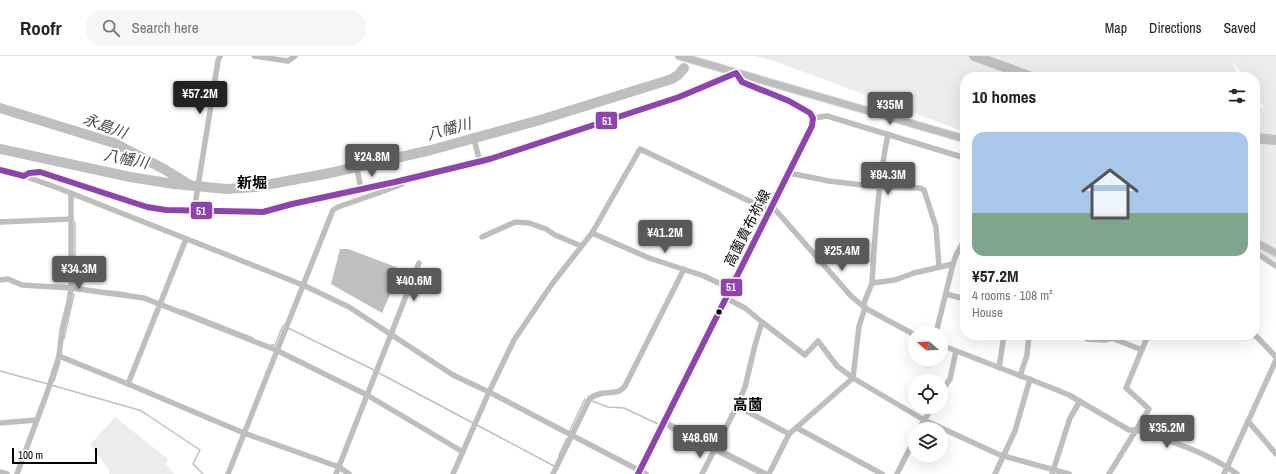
<!DOCTYPE html>
<meta charset="utf-8">
<style>
:root{--surface:#fff;--page:#f6f6f6;--text:#222;--muted:#767676;--line:#e0e0e0;--accent:#595959}
body{margin:0;font-family:"Archivo Narrow","Noto Sans JP",sans-serif;background:var(--page);color:var(--text);height:100vh;display:flex;flex-direction:column;font-size:15px;white-space:nowrap}
*{box-sizing:border-box;margin:0}
p{font-size:13px;color:var(--muted)}
.icon{flex:none;width:22px;height:22px;fill:none;stroke:currentColor;stroke-width:2;stroke-linecap:round;stroke-linejoin:round}
.map{position:relative;flex:1;overflow:hidden}
.sheet{position:absolute;left:960px;top:16px;width:300px;height:268px;display:flex;flex-direction:column;background:var(--surface);border-radius:16px;box-shadow:0 4px 16px #0002}
.sheet>*{flex:none}
.needle{width:26px;rotate:289deg}
.tools{position:absolute;left:908px;top:270px;display:grid;gap:8px}
.tools a{display:grid;place-items:center;width:40px;height:40px;border-radius:50%;background:var(--surface);box-shadow:0 4px 16px #0002;font-size:20px}
.scale{position:absolute;left:12px;bottom:10px;width:85px;box-sizing:border-box;padding-left:4px;border:2px solid #000;border-top:0;font-size:11px;line-height:14px;white-space:nowrap;color:#000;-webkit-text-stroke:3px #fff;paint-order:stroke}
.price{position:absolute;translate:-50% -34px;padding:0 9px;border-radius:4px;background:var(--accent);color:#fff;font-size:13px;line-height:26px;filter:drop-shadow(0 1px 2px #0008)}
.price::after{content:'';position:absolute;left:50%;top:24px;width:12px;height:9px;margin-left:-6px;background:inherit;clip-path:polygon(0 0,100% 0,50% 100%)}
.price.current{background:#222;color:#fff}
ul{padding:0;list-style:none}
li{display:grid;align-content:center;gap:8px;height:212px;padding:0 12px}
li span{display:grid;place-items:center;height:124px;border-radius:12px;color:#555}
li>.icon{margin-inline-start:auto}
span .icon{width:72px;height:72px;fill:#fffc;stroke-width:1}
li b{font-size:17px}
h2{display:flex;justify-content:space-between;align-items:center;height:48px;padding:0 12px;font-size:17px}
header{display:flex;align-items:center;gap:24px;box-sizing:border-box;height:56px;padding:0 20px;background:var(--surface);border-bottom:1px solid var(--line)}
header strong{font-size:19px}
nav{display:flex;gap:22px;margin-inline-start:auto;font-size:14px}
.search{width:280px;height:36px;background:var(--page);display:flex;align-items:center;gap:10px;box-sizing:border-box;padding:0 14px;border-radius:16px;color:var(--muted);font-size:15px}
.map>svg:first-child{display:block}
.green{fill:#ececec}
.water{fill:#bfbfbf}
.lines{fill:none;stroke-linecap:round;stroke-linejoin:round}
.stream{stroke:#bfbfbf;stroke-width:1.5}
.river{stroke:#bfbfbf;stroke-width:10}
.major-casing{stroke:#dbdbdb;stroke-width:9}
.minor{stroke:#bebebe;stroke-width:5.5}
.major{stroke:#bebebe;stroke-width:7}
.bus-1-casing{stroke:#fff;stroke-width:9}
.bus-1{stroke:#8e44ad;stroke-width:6}
.bus-dot{fill:#000;stroke:#fff;stroke-width:1.5}
.labels{text-anchor:middle;stroke-width:4;stroke-linejoin:round;paint-order:stroke}
.street-label{font-size:14px;fill:#000;stroke:#fff}
.water-label{font-size:15px;font-style:italic;fill:#444;stroke:#fff}
.neighbourhood-label{font-size:15px;font-weight:bold;fill:#000;stroke:#fff}
.line-badge{stroke:#fff;stroke-width:1.5}
.badge-label{font-size:11px;text-anchor:middle;font-weight:bold;fill:#fff}
</style>
<header>
<strong>Roofr</strong>
<div class="search"><svg class="icon" aria-label="search" viewBox="0 0 24 24"><circle cx="10" cy="10" r="6"/><path d="M15 15l6 6"/></svg>Search here</div>
<nav><a>Map</a><a>Directions</a><a>Saved</a></nav>
</header>
<div class="map">
<svg width="1276" height="418" viewBox="0 0 1276 418">
<rect width="100%" height="100%" fill="#fff"/>
<g class="green">
<polygon points="755,0 1276,0 1276,205 1255,196 1255,50 1264,52 1255,38 1255,21 1243,21 1233,6 1238,21 965,21 965,76 777,6"/>
<polygon points="115,361 168,403 166,408 174,418 109,418 110,415 90,389"/>
</g>
<polygon class="water" points="340,193 348,193 401,213 382,257 331,228"/>
<g class="lines">
<g class="stream">
<polyline points="75,166 75,229 78,231"/>
<polyline points="110,235 126,237"/>
<polyline points="182,254 253,282"/>
<polyline points="288,272 374,314"/>
<polyline points="64,283 74,238"/>
<polyline points="271,289 275,289 283,269"/>
<polyline points="0,315 48,328"/>
<polyline points="379,317 473,367"/>
<polyline points="54,325 60,306"/>
<polyline points="51,329 139,354 146,358 200,394 193,408 203,418"/>
<polyline points="592,345 608,351 624,352 658,368"/>
<polyline points="477,369 554,410"/>
<polyline points="668,372 759,418"/>
<polyline points="570,374 585,343"/>
<polyline points="559,399 567,382"/>
</g>
<g class="river">
<polyline points="974,0 1032,21"/>
<polyline points="0,52 114,87 164,113 190,129"/>
<polyline points="1255,82 1276,84"/>
<polyline points="0,93 130,121 174,128 227,133 255,131 330,117 431,94 540,64 672,23 678,19 684,12"/>
</g>
<g class="major-casing">
<g id="major">
<polyline points="679,0 965,83"/>
<polyline points="1255,186 1276,197"/>
<polyline points="638,418 812,70 813,62 810,57 789,45 742,26 736,17"/>
</g>
</g>
<g class="minor">
<polyline points="254,0 288,5 295,0"/>
<polyline points="813,62 827,60 965,102"/>
<polyline points="473,80 480,106"/>
<polyline points="356,108 361,133"/>
<polyline points="0,114 24,120 29,117 40,116 147,151 166,154 263,156 292,148 395,126 490,103 679,41 736,17"/>
<polyline points="789,117 829,125 879,131 920,132 924,134 936,171 939,210"/>
<polyline points="24,120 58,132 303,229 349,251 453,319 489,336 646,418"/>
<polyline points="772,150 851,240 865,252 915,279"/>
<polyline points="194,155 218,5 220,0"/>
<polyline points="0,166 71,163"/>
<polyline points="592,177 649,202 704,220 731,233"/>
<polyline points="482,181 515,166 529,167 546,173 555,179 581,190"/>
<polyline points="1255,196 1276,210"/>
<polyline points="0,224 8,223 22,229 71,232 144,242 276,294 367,339 463,396"/>
<path d="M872 227C875 177 878 128 888 78"/>
<polyline points="946,238 965,243"/>
<polyline points="762,266 805,299 818,285 837,310 853,322 924,364 1000,399 1069,418"/>
<polyline points="936,277 953,208 956,199 965,183"/>
<polyline points="1080,279 1088,283 1105,284 1112,282 1142,294"/>
<polyline points="1255,279 1276,301"/>
<polyline points="941,289 1052,332 1069,339 1129,374 1136,374 1149,353 1126,332 1148,279"/>
<polyline points="59,300 128,328 244,377 339,411 349,418"/>
<polyline points="999,312 1004,279"/>
<polyline points="1020,320 1027,299 1029,279"/>
<polyline points="128,328 186,183"/>
<polyline points="941,336 950,323 956,295"/>
<polyline points="737,350 789,378"/>
<polyline points="1248,365 1276,398"/>
<polyline points="664,366 766,418"/>
<polyline points="0,367 36,364"/>
<polyline points="797,372 882,418"/>
<polyline points="919,373 932,351"/>
<polyline points="0,416 7,418"/>
<polyline points="17,418 47,337 59,300 62,274 69,246 71,232 71,137"/>
<polyline points="228,418 333,154 338,151 384,135 402,128"/>
<polyline points="336,418 419,207"/>
<polyline points="453,418 489,336 514,284 552,228 592,177 640,93 770,155"/>
<path d="M553 418 590 342C594 340 598 338 603 337 612 336 619 338 625 330L684 213"/>
<polyline points="702,418 737,350 745,331 755,289 762,266 745,252 726,242"/>
<polyline points="769,418 789,378 853,322 859,270 865,252 864,247 872,227 895,224 914,217 953,208"/>
<polyline points="897,418 915,382"/>
<polyline points="995,418 1015,375 1030,323"/>
<polyline points="1052,418 1070,362 1080,345"/>
<path d="M1109 418 1136 374C1171 385 1207 396 1237 418"/>
<polyline points="1224,418 1276,304"/>
</g>
<use href="#major" class="major"/>
<g class="bus-1-casing">
<polyline id="bus-1" points="0,114 24,120 29,117 40,116 147,151 166,154 263,156 292,148 395,126 490,103 679,41 736,17 742,26 789,45 810,57 813,62 812,70 638,418"/>
</g>
<use href="#bus-1" class="bus-1"/>
</g>
<circle class="bus-dot" cx="719" cy="256" r="3.5"/>
<g class="labels">
<g class="street-label">
<text transform="translate(747 172) rotate(-63)" y="5">高薗貴布祢線</text>
</g>
<g class="water-label">
<text transform="translate(105 70) rotate(20)" y="5">永島川</text>
<text transform="translate(449 73) rotate(-15)" y="5">八幡川</text>
<text transform="translate(126 103) rotate(11)" y="5">八幡川</text>
</g>
<g class="neighbourhood-label">
<text x="252" y="132">新堀</text>
<text x="748" y="354">高薗</text>
</g>
</g>
<g class="line-badge">
<rect x="595" y="55" width="23" height="19" rx="4" fill="#8e44ad"/>
<rect x="190" y="145" width="23" height="19" rx="4" fill="#8e44ad"/>
<rect x="720" y="222" width="23" height="19" rx="4" fill="#8e44ad"/>
</g>
<g class="badge-label">
<text x="607" y="69">51</text>
<text x="201" y="159">51</text>
<text x="731" y="235">51</text>
</g>
</svg>
<div class="tools">
<a><svg class="needle" viewBox="-14 -14 28 28"><path d="M0-13l5 13h-10z" fill="#e53935"/><path d="M0 13l5-13h-10z" fill="#767676"/></svg></a>
<a><svg class="icon" aria-label="locate" viewBox="0 0 24 24"><circle cx="12" cy="12" r="6"/><path d="M12 2v4M12 18v4M2 12h4M18 12h4"/></svg></a>
<a><svg class="icon" aria-label="layers" viewBox="0 0 24 24"><path d="M12 4l9 5-9 5-9-5zM3 14l9 5 9-5"/></svg></a>
</div>
<div class="scale">100 m</div>
<b class="price current" style="left:200px;top:59px">¥57.2M</b>
<b class="price" style="left:890px;top:70px">¥35M</b>
<b class="price" style="left:372px;top:122px">¥24.8M</b>
<b class="price" style="left:888px;top:140px">¥84.3M</b>
<b class="price" style="left:665px;top:198px">¥41.2M</b>
<b class="price" style="left:842px;top:216px">¥25.4M</b>
<b class="price" style="left:79px;top:234px">¥34.3M</b>
<b class="price" style="left:414px;top:246px">¥40.6M</b>
<b class="price" style="left:1167px;top:393px">¥35.2M</b>
<b class="price" style="left:700px;top:403px">¥48.6M</b>
<section class="sheet">
<h2>10 homes<svg class="icon" aria-label="filters" viewBox="0 0 24 24"><path d="M4 7h16M4 17h16"/><circle cx="9" cy="7" r="2"/><circle cx="15" cy="17" r="2"/></svg></h2>
<ul>
<li><span style="background:linear-gradient(#a9c7e8 65%,#7fa58c 0)"><svg class="icon" aria-label="home" viewBox="0 0 24 24"><path d="M3 11l9-7 9 7M6 9v11h12V9"/></svg></span><div><b>¥57.2M</b><p>4 rooms · 108 m²</p><p>House</p></div></li>
</ul>
</section>
</div>
